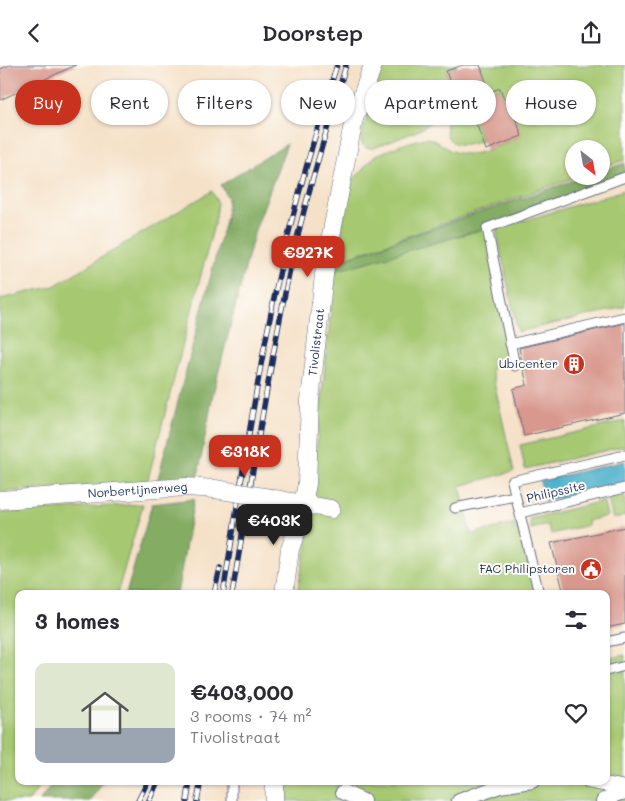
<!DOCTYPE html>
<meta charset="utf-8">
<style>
:root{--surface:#fff;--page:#f7f7f7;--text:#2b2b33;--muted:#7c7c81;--line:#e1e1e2;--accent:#c8321e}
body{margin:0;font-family:Mali,sans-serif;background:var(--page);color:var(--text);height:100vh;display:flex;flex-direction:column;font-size:19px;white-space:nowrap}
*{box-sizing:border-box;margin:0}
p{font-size:16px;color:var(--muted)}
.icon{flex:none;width:28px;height:28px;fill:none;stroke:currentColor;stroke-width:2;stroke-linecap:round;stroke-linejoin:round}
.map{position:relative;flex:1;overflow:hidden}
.details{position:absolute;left:15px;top:525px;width:595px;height:195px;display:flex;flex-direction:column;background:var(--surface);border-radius:10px;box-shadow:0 1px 4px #0004}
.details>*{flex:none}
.guide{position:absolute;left:15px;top:15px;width:595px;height:45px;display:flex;gap:10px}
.needle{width:32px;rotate:149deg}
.buttons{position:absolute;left:565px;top:75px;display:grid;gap:10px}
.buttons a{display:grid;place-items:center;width:45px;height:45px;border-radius:50%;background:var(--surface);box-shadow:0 1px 4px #0004;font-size:25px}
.price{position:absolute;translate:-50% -42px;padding:0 11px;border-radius:10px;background:var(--accent);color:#fff;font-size:16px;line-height:32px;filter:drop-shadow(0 1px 2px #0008)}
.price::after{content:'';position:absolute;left:50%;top:30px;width:15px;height:11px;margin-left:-8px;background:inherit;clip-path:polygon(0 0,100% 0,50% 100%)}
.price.selected{background:#222;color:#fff}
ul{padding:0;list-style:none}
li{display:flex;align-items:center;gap:15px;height:125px;padding:0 20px}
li+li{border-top:1px solid var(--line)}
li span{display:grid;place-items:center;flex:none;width:140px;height:100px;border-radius:10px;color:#555}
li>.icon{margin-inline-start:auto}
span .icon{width:60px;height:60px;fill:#fffc;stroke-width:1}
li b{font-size:21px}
h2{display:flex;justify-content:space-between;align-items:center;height:60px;padding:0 20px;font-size:21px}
.chip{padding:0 18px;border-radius:22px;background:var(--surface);box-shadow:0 1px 4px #0004;font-size:18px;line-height:45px}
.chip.selected{background:var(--accent);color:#fff}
header{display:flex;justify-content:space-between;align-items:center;height:65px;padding:0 20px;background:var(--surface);font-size:22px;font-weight:600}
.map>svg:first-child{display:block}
.green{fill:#a6c871;stroke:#607c68}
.forest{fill:#84ac63;stroke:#506e60}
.water{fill:#4db1cc;stroke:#347095}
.building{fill:#d8988d}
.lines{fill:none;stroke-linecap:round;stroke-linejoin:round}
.service-casing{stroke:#676d83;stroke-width:11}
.pedestrian-casing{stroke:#676d83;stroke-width:16}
.minor-casing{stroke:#676d83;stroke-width:19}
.service{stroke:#fff;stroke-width:9}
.pedestrian{stroke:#fff;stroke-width:14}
.minor{stroke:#fff;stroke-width:18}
.rail-casing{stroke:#1b2f5e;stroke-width:5.5}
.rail{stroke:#fdfcf7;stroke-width:4;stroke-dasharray:11;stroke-linecap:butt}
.minor-bridge-casing{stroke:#676d83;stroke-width:19;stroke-linecap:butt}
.minor-bridge{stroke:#fff;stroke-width:18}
.labels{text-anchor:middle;stroke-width:4;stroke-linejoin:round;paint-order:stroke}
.street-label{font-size:12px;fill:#1b2f5e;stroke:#fdfcf7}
.poi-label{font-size:12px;fill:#1b2f5e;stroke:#fdfcf7;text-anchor:end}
</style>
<header><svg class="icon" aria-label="back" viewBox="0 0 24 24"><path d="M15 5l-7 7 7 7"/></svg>Doorstep<svg class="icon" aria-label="share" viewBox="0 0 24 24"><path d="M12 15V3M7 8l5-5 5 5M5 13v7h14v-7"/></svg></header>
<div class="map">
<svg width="625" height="736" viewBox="0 0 625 736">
<rect width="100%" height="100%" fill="#fdfcf7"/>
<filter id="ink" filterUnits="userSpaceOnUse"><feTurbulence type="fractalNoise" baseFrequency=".02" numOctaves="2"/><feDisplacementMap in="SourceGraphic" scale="10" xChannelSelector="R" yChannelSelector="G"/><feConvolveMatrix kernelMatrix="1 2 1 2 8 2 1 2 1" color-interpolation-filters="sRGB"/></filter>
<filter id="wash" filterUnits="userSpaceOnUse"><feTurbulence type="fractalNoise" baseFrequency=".0096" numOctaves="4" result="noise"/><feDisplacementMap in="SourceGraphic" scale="20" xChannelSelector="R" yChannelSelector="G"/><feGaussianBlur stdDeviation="1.12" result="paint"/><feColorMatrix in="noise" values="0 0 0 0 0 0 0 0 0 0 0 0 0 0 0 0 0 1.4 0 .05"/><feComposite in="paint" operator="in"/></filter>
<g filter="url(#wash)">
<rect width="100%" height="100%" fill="#f5e1c8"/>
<g class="green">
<path d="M384 0H457V2L446 6 451 21 483 10 480 0H625V95L601 103V84H574V111H579L337 196 346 138 353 114C362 108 365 99 374 92 380 87 421 72 428 73 436 75 445 83 452 86 475 96 501 79 521 71L508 33 504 34 500 23 448 42 426 61 415 67 374 83H366L362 79 361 73 372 33Z"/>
<path d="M471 44 482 75C462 82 443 83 446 56L453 51Z"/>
<polygon points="625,125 625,242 518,267 496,164"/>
<polygon points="212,126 218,138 216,152 147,418 0,427 0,234 54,221"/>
<polygon points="487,163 509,297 491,304 514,406 460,421 471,469 516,458 537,529 297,529 306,482 335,206"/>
<polygon points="625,356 625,381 525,404 520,380"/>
<polygon points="625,430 625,451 613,454 608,434"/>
<polygon points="603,436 607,451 587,456 588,460 551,469 548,460 531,464 529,454"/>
<polygon points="143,439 117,529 19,529 19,716 43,716 29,736 0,736 0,448"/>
<polygon points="625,590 625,736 287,736 286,716 606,716 606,594"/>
</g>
<g class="forest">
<polygon points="287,79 255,165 213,329 197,416 157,417 226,152 228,133 221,120"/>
<polygon points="625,98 625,113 487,163 335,206 335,197 587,111 601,111 601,106"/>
<polygon points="194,434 177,529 126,529 152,439"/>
<polygon points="54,716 104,716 91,736 40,736"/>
</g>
<polygon class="water" points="625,396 625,418 545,437 540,416"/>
<g id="blocks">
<g class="building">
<polygon points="10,0 76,0 0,35 0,4"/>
<polygon points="463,0 480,0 490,27 500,23 504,34 508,33 522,71 486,85 461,17 451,21 446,6"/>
<polygon points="625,258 625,348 524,371 513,324 527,320 519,283"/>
<polygon points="625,462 625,559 606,563 606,529 564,529 551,478"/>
</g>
</g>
</g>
<g filter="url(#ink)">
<use href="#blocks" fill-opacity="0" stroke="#676d83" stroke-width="1"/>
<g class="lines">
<g class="service-casing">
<g id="service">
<polyline points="510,279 625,252"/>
<polyline points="515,301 487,163 625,112"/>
<polyline points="455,443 515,431"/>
<polyline points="520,448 625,423"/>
<polyline points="539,529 512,416 625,390"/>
<polyline points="606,577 625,573"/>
<polyline points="606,606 625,601"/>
<polyline points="232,736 232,716"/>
</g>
</g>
<g class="pedestrian-casing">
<g id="pedestrian">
<polyline points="588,716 625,723"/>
<polyline points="343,727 363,736"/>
<polyline points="459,736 500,721 532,716"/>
<polyline points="603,736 612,731 625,727"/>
</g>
</g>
<g class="minor-casing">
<g id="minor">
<polyline points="270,433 331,444"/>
<path id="s1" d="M0 435 186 422 215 424"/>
<path id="s2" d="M284 529 290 484 298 462 307 419 310 335 325 201 354 54 373 0"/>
<polyline points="274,736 274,716"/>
</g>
</g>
<use href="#service" class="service"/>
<use href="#pedestrian" class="pedestrian"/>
<use href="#minor" class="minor"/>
<g class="rail-casing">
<g id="rail">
<polyline points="214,529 220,503"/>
<path d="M223 529C241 420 257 308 281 201 296 133 316 66 337 0"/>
<path d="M232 529C251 421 267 312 290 204 305 135 326 68 346 0"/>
<polyline points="138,736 148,716"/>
<polyline points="149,736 158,716"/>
<polyline points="187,736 190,716"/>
<polyline points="197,736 201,716"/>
</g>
</g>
<use href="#rail" class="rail"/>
<g class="minor-bridge-casing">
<polyline id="minor-bridge" points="215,424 270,433"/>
</g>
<use href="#minor-bridge" class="minor-bridge"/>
</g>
</g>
<defs>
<g id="building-disc" transform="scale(1.125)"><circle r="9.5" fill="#c8321e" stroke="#fdfcf7"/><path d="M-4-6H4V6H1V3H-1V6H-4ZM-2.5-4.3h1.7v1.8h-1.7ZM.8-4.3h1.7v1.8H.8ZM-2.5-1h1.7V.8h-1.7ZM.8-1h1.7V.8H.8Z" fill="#fff"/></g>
<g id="civic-disc" transform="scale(1.125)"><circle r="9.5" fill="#c8321e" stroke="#fdfcf7"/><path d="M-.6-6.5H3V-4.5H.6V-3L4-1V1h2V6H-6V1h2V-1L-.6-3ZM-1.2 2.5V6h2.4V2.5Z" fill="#fff"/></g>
</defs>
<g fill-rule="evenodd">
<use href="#building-disc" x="574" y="299"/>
<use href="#civic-disc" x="591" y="504"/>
</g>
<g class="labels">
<g class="street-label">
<text dy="4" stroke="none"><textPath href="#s2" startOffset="255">Tivolistraat</textPath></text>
<text dy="4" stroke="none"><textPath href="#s1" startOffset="138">Norbertijnerweg</textPath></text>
<text transform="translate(556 427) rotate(-13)" y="4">Philipssite</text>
</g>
<g class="poi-label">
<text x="558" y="303">Ubicenter</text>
<text x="575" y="508">FAC Philipstoren</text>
</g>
</g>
</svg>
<div class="buttons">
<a><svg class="needle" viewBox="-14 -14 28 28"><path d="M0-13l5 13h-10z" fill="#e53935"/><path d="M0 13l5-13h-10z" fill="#7c7c81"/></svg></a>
</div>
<b class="price" style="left:308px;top:213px">€927K</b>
<b class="price" style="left:245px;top:412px">€318K</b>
<b class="price selected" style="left:274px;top:481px">€403K</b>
<div class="guide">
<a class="chip selected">Buy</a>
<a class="chip">Rent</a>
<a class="chip">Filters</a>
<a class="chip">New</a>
<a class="chip">Apartment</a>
<a class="chip">House</a>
</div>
<section class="details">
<h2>3 homes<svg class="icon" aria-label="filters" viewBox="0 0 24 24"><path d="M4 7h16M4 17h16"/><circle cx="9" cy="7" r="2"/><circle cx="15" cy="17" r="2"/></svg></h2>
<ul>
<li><span style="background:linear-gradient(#dfe7d0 65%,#9aa5b1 0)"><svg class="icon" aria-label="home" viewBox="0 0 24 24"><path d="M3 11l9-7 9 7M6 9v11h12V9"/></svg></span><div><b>€403,000</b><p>3 rooms · 74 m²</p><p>Tivolistraat</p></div><svg class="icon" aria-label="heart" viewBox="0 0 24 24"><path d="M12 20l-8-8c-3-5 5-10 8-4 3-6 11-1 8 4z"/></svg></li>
</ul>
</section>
</div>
